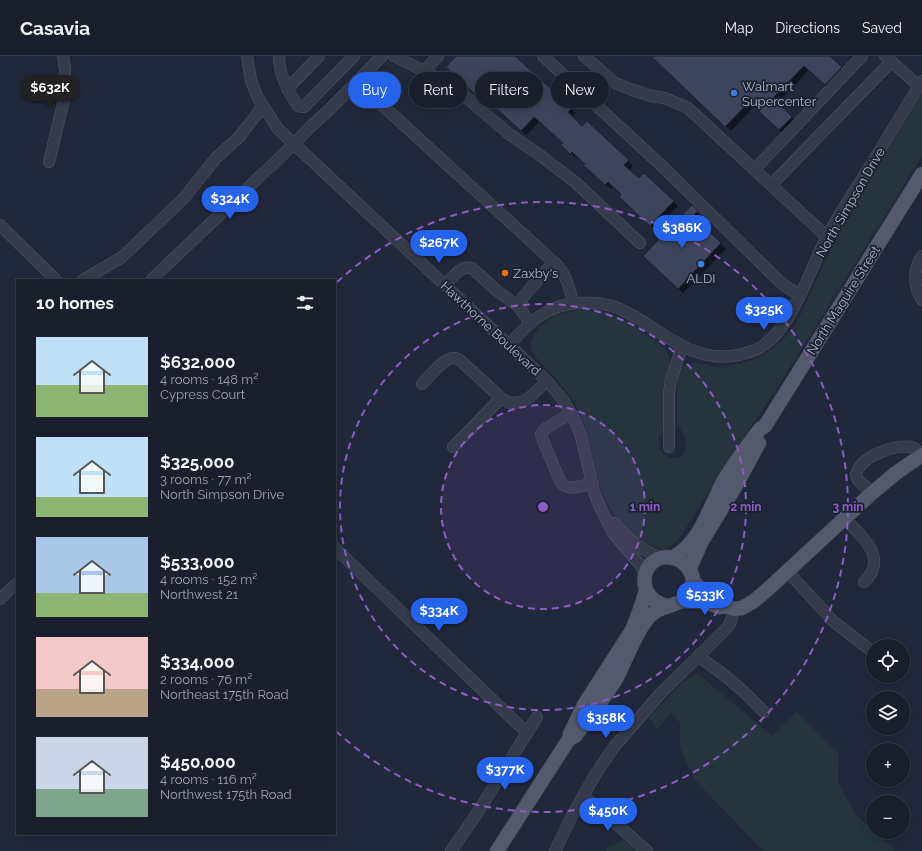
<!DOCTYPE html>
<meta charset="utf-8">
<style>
:root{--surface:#1a1e2d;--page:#272b39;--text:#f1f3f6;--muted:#9fa2aa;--line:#383c49;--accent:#2563eb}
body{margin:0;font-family:Raleway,sans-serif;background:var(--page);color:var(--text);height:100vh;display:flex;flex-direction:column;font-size:15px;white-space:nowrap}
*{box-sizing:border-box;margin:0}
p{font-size:13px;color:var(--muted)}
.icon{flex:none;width:22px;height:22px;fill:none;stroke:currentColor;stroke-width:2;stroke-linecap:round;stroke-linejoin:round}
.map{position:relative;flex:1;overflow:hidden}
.panel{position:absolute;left:16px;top:223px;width:320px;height:556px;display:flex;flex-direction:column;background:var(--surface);border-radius:0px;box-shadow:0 2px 10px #0003,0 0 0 1px var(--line)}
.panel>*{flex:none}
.hud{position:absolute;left:348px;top:16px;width:380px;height:36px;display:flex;gap:8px}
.tools{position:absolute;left:866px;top:583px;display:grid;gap:8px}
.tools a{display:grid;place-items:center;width:44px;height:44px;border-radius:50%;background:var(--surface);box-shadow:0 2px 10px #0003,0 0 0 1px var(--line);font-size:20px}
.price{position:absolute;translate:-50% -34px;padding:0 9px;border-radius:14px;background:var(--accent);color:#fff;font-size:13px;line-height:26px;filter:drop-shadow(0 1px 2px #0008)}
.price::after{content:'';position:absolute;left:50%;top:24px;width:12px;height:9px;margin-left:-6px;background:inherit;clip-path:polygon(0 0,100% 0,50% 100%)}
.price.selected{background:#222;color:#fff}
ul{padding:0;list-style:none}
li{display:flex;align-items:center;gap:12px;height:100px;padding:0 20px}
li span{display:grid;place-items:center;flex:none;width:112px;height:80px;border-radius:0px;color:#555}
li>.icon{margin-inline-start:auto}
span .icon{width:48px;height:48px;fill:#fffc;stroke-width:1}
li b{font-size:17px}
h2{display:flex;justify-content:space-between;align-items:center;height:48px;padding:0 20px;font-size:17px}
.pill{padding:0 14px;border-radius:18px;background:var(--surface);box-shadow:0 2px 10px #0003,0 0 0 1px var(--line);font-size:14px;line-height:36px}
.pill.selected{background:var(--accent);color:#fff}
header{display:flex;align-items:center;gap:24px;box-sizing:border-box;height:56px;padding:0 20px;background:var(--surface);border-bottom:1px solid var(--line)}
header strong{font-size:19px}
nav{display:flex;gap:22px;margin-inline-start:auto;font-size:14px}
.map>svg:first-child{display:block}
.green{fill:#24353d}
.shadow{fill:#0007}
.building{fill:#3e445c;stroke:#1d2233}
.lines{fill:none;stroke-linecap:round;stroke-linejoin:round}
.minor-casing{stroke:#515567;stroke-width:12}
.major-casing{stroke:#3f4455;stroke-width:15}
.minor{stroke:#363b4c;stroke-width:11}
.major{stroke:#54596d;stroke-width:14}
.ring{fill:none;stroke:#8e5cc2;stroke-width:2;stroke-dasharray:7 5}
.shop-dot{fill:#3f7fe0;stroke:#1b2031;stroke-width:1.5}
.food-dot{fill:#e8710a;stroke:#1b2031;stroke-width:1.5}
.labels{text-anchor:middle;stroke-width:3.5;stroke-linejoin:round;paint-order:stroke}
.poi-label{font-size:13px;fill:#b2b5c8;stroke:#1b2031;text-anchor:start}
.street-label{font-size:13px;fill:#b2b5c8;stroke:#1b2031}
.centre{fill:#8e5cc2;stroke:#1b2031;stroke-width:2}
.ring-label{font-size:12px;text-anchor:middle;font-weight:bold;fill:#8e5cc2;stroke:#1b2031;stroke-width:3.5;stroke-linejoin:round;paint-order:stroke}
</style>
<header>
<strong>Casavia</strong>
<nav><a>Map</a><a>Directions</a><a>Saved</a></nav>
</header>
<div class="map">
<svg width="922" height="795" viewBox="0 0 922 795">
<rect width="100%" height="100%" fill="#22283c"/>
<g class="green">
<path d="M922 38V100L781 326 732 399 677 486 664 494C631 486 607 455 598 424 591 397 588 367 572 343 566 334 557 324 549 315 543 308 533 301 531 291 530 282 537 273 543 268 550 261 561 257 570 256 575 255 580 253 585 253 615 252 642 276 665 293L669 300V308L665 320V367L659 383V392L664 399 671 402H678L684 398 686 390 685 381 677 367V321C679 314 681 309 688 307 698 305 707 310 716 311 722 311 731 309 737 308 765 302 783 288 798 264L842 169Z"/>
<polygon points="697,617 772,680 797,656 839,698 838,727 856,759 896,795 763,795 695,724 680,692 680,667 671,657 657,674 649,661 683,626"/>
<polygon points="628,782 642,795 606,795 608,791"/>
</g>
<g class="shadow">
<polygon points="457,0 514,0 576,57 572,61 582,71 587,66 628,105 633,110 629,114 639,124 644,118 678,150 656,174 625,146 623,138 614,130 611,133 598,122 578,100 576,102 562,89 564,87 540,65 526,79 489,44 486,47 452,16"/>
<polygon points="652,0 828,0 846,17 830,34 809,14 777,48 797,66 785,79 755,50 731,75"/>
<polygon points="692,151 702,161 697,165 726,193 683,237 645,200"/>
</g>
<g class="building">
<polygon points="456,0 515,0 572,52 568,56 582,70 587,65 629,104 624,109 639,122 644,117 674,145 650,170 619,141 621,138 608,126 605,129 592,117 583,109 585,108 572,96 570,98 561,89 563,87 534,61 521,75 483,40 480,43 446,11"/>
<polygon points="651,0 830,0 842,11 825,29 804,10 773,42 792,61 779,74 749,46 725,71"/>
<polygon points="692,149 698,155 693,160 721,187 678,233 643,200"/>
</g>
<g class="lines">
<g class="minor-casing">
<g id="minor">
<polyline points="247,0 251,25 258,42 278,73 509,289 547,325 563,344 574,363 581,380 594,436 600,451 613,477 641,510 645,519"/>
<path d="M279 0C279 19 288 35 298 50L304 51 354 0"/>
<polyline points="394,0 453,30 509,78 541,100 575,126 640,187"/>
<polyline points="543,0 664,112 777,223 785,230 800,239"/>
<polyline points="584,0 615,27 630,33 651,40 665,42 688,52 827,181"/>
<polyline points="885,0 919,30"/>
<polyline points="424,15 438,0"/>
<path d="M357 26 558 210C567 221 570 233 573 247"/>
<polyline points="287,33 319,0"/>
<polyline points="49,106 64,44 65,13 63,0"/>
<polyline points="755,113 862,0"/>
<polyline points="772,128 891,6"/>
<polyline points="0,169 56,224"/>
<path d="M922 200C913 214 913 230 922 244"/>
<polyline points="83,224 122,201 183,143 216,102 240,80 263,50"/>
<polyline points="151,224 294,88 310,71 330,53 382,0"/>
<path d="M445 229C452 222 461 209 472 212L496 234 519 251"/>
<polyline points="530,267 519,251 523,241 554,206"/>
<path d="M509 289C528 267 548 248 579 247 592 246 605 247 618 252 660 270 688 309 739 299 746 297 755 295 761 291 793 271 810 213 827 180 838 161 850 142 862 123 882 91 902 58 922 25"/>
<path d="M422 328C429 321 444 301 454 302 457 302 460 304 462 306L501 342 510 347 522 346 530 341 547 325"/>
<path d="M571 357 545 373 541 378 542 382 560 425C567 436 580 430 592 428"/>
<polyline points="453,391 501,342"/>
<polyline points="669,391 669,338 671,323 682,291"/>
<path d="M872 437 858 424 856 419C860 400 895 388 912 391 916 392 919 396 922 399"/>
<path d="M845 463C856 475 880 493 873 513 872 518 868 522 864 526"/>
<path d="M614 467C627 483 642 495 662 502"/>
<polyline points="335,492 527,677"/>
<polyline points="788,516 834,566 873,596"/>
<polyline points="0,543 17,527"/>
<path d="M698 600C723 617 744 634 764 656"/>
<polyline points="583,740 595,749 647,795"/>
<polyline points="451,795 478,756 537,661"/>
<polyline points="555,795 573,758 595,719 614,691 660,638 726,573 730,568 734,553"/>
</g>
</g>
<g class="major-casing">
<g id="major">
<path d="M672 502C701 486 708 454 723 426 734 407 747 390 760 373L765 370 922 118"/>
<polyline points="689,514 702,485 735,431 759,387"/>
<polyline points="693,525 705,537 722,547"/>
<polyline points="683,545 704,546 720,551 726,550 734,553 742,552 754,545 767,534 872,437 896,417 922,399"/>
<path d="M569 683 575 680C589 661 605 642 617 621 627 602 634 579 648 562 663 544 684 556 692 529 696 515 681 501 667 501 639 502 635 543 667 550"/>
<polyline points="497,795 569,683 570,678 584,649 632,574 637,562 646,535"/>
</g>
</g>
<use href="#minor" class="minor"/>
<use href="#major" class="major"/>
</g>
<circle cx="543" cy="451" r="102" fill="#8e5cc2" fill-opacity=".12"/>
<g class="ring">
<circle cx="543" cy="451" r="102"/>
<circle cx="543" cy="451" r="203"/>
<path d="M337 226A305 305 0 1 1 337 676"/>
</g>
<g class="shop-dot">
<circle cx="734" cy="37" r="4"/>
<circle cx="701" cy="208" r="4"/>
</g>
<circle class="food-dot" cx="505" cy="217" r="4"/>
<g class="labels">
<g class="poi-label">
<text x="742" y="35">Walmart<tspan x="742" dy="15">Supercenter</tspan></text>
<text x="513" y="222">Zaxby's</text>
<text x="701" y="227" text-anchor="middle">ALDI</text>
</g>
<g class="street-label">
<text transform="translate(850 146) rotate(-60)" y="5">North Simpson Drive</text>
<text transform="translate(843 244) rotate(-58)" y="5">North Maguire Street</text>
<text transform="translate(491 272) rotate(43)" y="5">Hawthorne Boulevard</text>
</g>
</g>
<circle cx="543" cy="451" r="6" class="centre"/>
<g class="ring-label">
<text x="645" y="455">1 min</text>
<text x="746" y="455">2 min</text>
<text x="848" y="455">3 min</text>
</g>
</svg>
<div class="tools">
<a><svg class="icon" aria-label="locate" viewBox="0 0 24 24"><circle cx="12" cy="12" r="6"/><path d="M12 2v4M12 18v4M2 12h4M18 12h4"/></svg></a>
<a><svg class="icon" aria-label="layers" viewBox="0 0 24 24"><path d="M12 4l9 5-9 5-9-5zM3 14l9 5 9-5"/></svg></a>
<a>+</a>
<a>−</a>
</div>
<b class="price selected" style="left:50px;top:53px">$632K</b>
<b class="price" style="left:230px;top:164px">$324K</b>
<b class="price" style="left:682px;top:193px">$386K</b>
<b class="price" style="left:439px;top:208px">$267K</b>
<b class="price" style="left:764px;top:275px">$325K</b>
<b class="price" style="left:705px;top:560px">$533K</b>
<b class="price" style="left:439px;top:576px">$334K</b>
<b class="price" style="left:606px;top:683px">$358K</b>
<b class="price" style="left:505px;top:735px">$377K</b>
<b class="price" style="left:608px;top:776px">$450K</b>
<div class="hud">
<a class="pill selected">Buy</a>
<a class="pill">Rent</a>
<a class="pill">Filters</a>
<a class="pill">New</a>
</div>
<section class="panel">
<h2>10 homes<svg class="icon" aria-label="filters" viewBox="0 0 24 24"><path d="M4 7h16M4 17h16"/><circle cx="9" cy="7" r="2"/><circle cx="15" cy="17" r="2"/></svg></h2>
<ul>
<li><span style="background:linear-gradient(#bfe0f5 60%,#8fb573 0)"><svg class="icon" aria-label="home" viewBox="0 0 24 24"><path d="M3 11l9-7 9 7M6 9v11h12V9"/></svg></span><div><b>$632,000</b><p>4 rooms · 148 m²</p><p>Cypress Court</p></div></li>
<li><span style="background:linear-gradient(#bfe0f5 75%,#8fb573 0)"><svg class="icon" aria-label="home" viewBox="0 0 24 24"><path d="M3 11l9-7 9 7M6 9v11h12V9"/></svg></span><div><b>$325,000</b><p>3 rooms · 77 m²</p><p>North Simpson Drive</p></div></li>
<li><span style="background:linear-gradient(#a9c7e8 70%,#8fb573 0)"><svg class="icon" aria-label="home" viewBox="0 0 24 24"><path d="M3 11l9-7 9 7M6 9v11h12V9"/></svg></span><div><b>$533,000</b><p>4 rooms · 152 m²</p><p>Northwest 21</p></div></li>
<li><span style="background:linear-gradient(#f6c9c9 65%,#b9a48a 0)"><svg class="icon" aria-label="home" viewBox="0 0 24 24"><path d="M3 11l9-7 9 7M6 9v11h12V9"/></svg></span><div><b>$334,000</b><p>2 rooms · 76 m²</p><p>Northeast 175th Road</p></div></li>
<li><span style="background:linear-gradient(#c9d6e8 65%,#7fa58c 0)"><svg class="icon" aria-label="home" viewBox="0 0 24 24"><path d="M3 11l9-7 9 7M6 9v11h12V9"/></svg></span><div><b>$450,000</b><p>4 rooms · 116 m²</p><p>Northwest 175th Road</p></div></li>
</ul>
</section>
</div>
